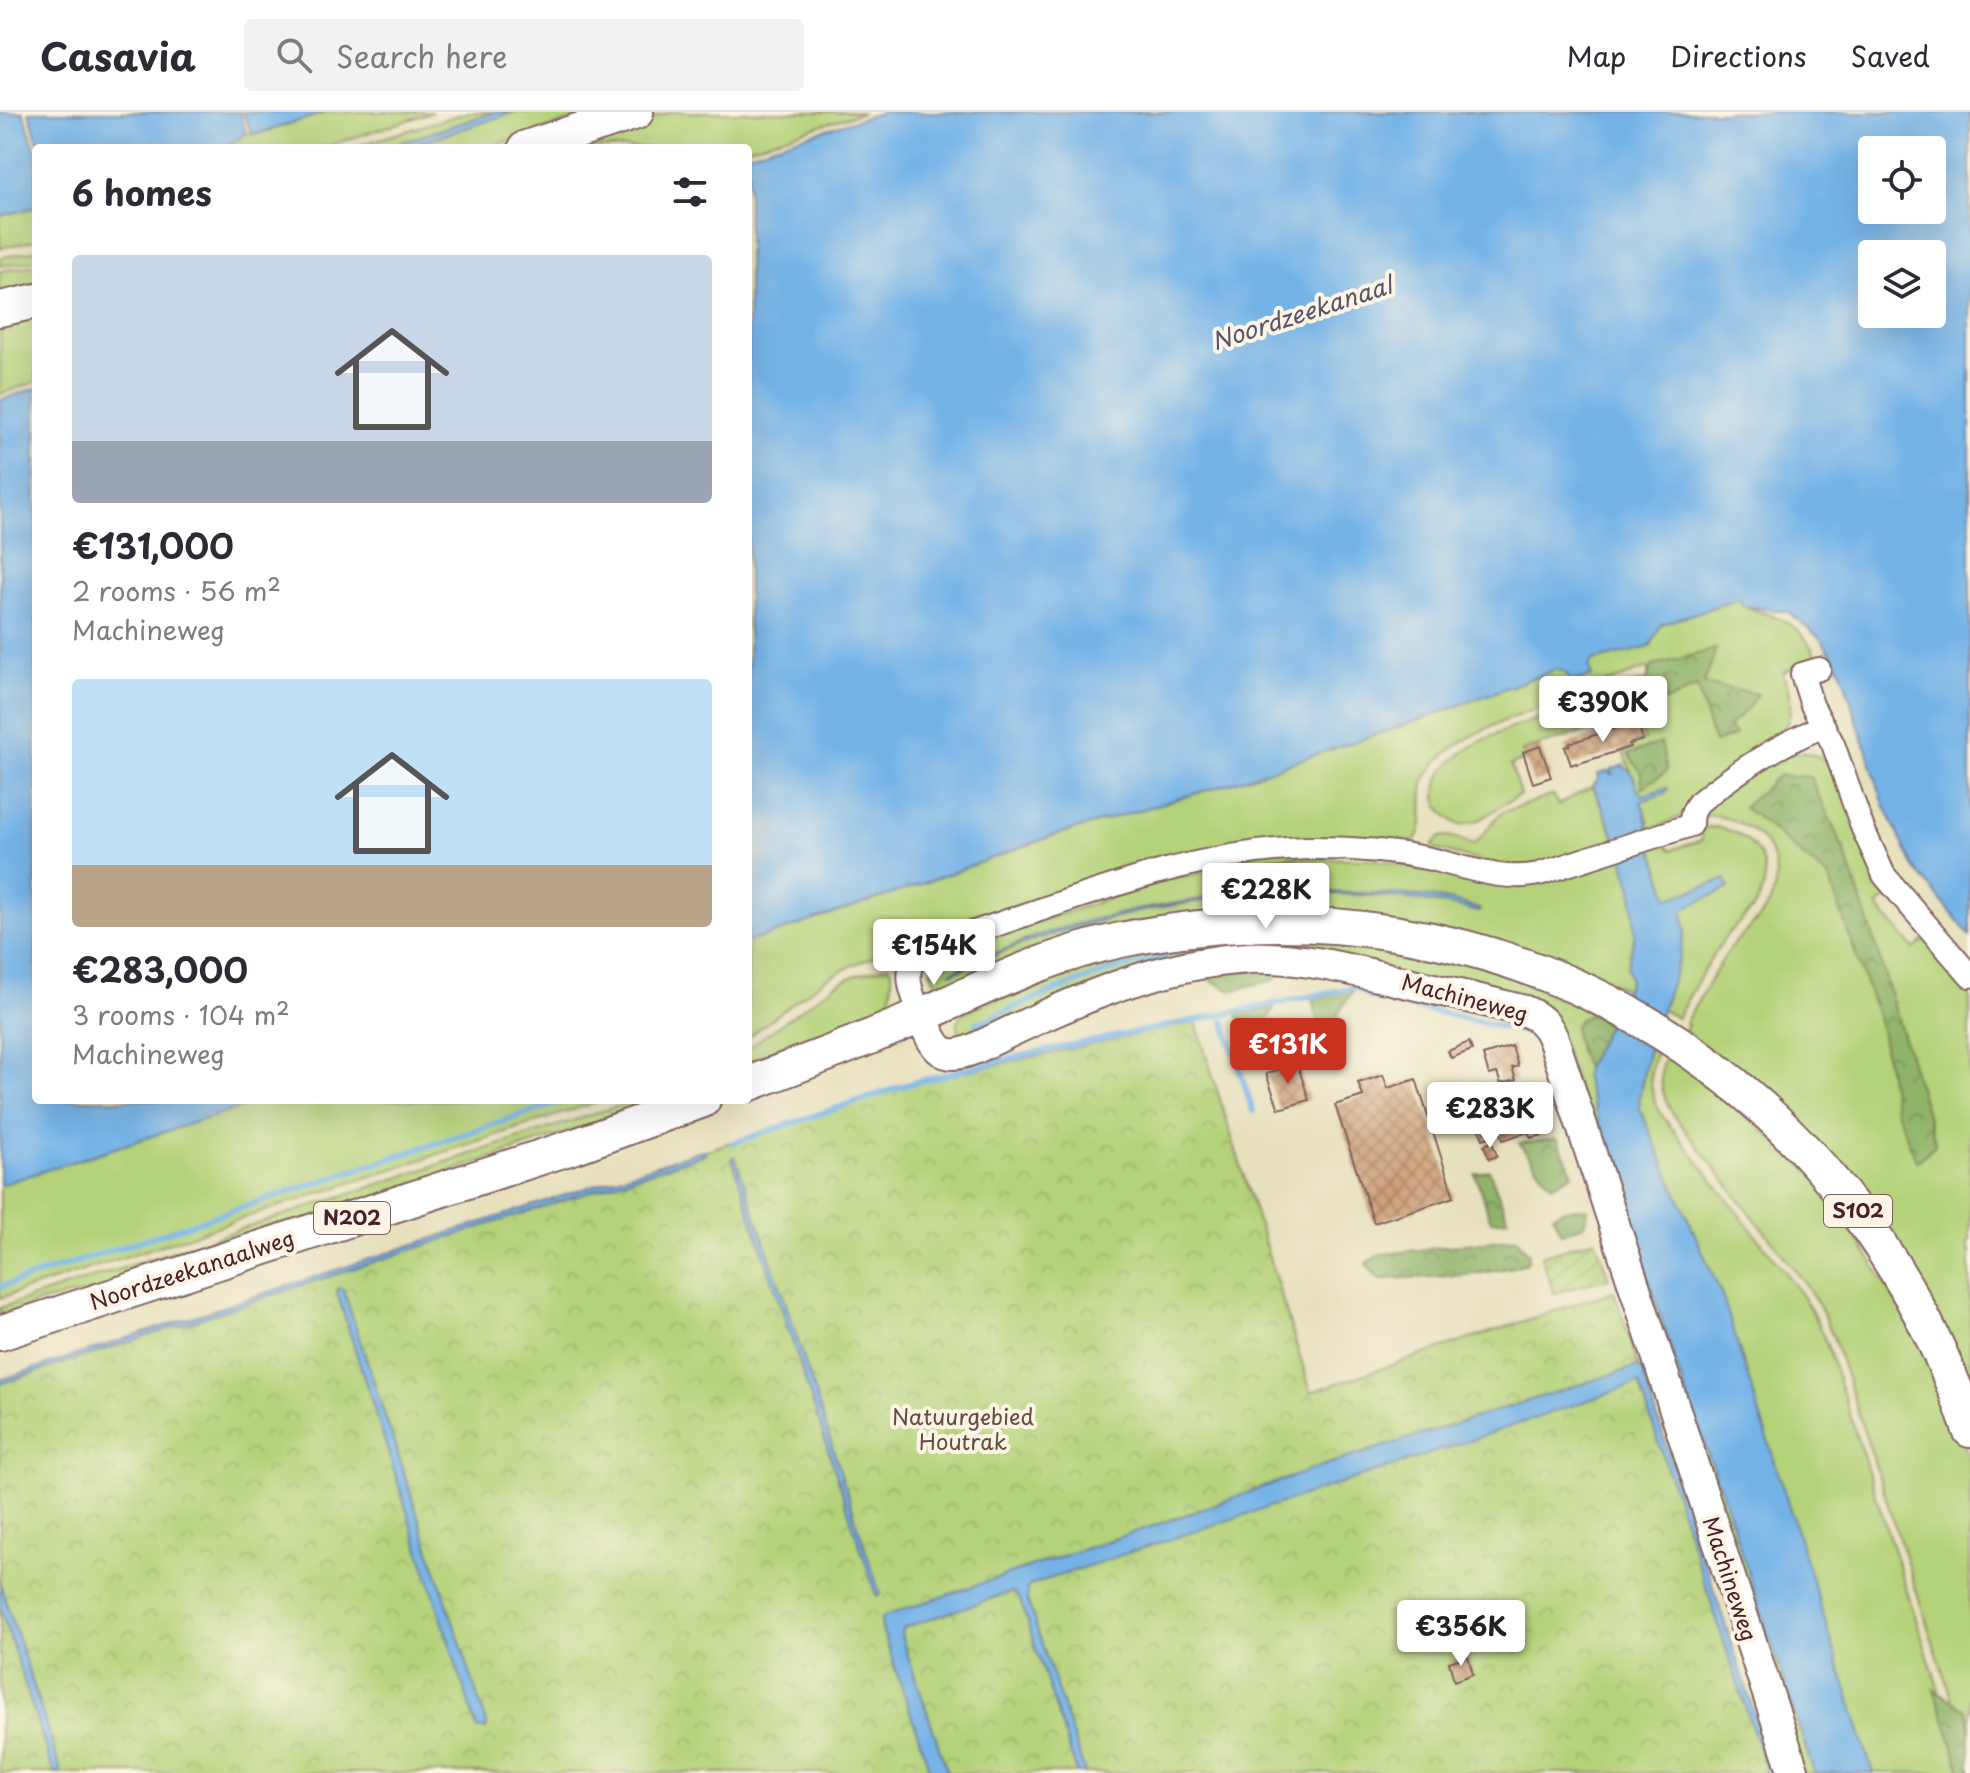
<!DOCTYPE html>
<meta charset="utf-8">
<style>
:root{--surface:#fff;--page:#f2f2f3;--text:#2b2b33;--muted:#7c7c81;--line:#e1e1e2;--accent:#c8321e}
body{margin:0;font-family:"Playpen Sans",sans-serif;background:var(--page);color:var(--text);height:100vh;display:flex;flex-direction:column;font-size:30px;white-space:nowrap}
*{box-sizing:border-box;margin:0}
p{font-size:26px;color:var(--muted)}
.icon{flex:none;width:44px;height:44px;fill:none;stroke:currentColor;stroke-width:2;stroke-linecap:round;stroke-linejoin:round}
.map{position:relative;flex:1;overflow:hidden}
.details{position:absolute;left:32px;top:32px;width:720px;height:960px;display:flex;flex-direction:column;background:var(--surface);border-radius:8px;box-shadow:0 8px 32px #0002}
.details>*{flex:none}
.fabs{position:absolute;left:1858px;top:24px;display:grid;gap:16px}
.fabs a{display:grid;place-items:center;width:88px;height:88px;border-radius:8px;background:var(--surface);box-shadow:0 8px 32px #0002;font-size:40px}
.price{position:absolute;translate:-50% -68px;padding:0 18px;border-radius:8px;background:#fff;color:#222;font-size:26px;line-height:52px;filter:drop-shadow(0 2px 4px #0008)}
.price::after{content:'';position:absolute;left:50%;top:48px;width:24px;height:18px;margin-left:-12px;background:inherit;clip-path:polygon(0 0,100% 0,50% 100%)}
.price.active{background:var(--accent);color:#fff}
ul{padding:0;list-style:none}
li{display:grid;align-content:center;gap:16px;height:424px;padding:0 40px}
li span{display:grid;place-items:center;height:248px;border-radius:8px;color:#555}
li>.icon{margin-inline-start:auto}
span .icon{width:144px;height:144px;fill:#fffc;stroke-width:1}
li b{font-size:34px}
h2{display:flex;justify-content:space-between;align-items:center;height:96px;padding:0 40px;font-size:34px}
header{display:flex;align-items:center;gap:48px;box-sizing:border-box;height:112px;padding:0 40px;background:var(--surface);border-bottom:2px solid var(--line)}
header strong{font-size:38px}
nav{display:flex;gap:44px;margin-inline-start:auto;font-size:28px}
.search{width:560px;height:72px;background:var(--page);display:flex;align-items:center;gap:20px;box-sizing:border-box;padding:0 28px;border-radius:8px;color:var(--muted);font-size:30px}
.map>svg:first-child{display:block}
.grass{fill:#b4d279;stroke:#7f7852;stroke-width:2}
.forest{fill:url(#forest-crowns);stroke:#6c6a4a;stroke-width:2}
.park{fill:url(#park-crowns);stroke:#7f7852;stroke-width:2}
.garden{fill:url(#garden-furrows);stroke:#7f7852;stroke-width:2}
.water{fill:#74b3e7;stroke:#5f6989;stroke-width:2;fill-rule:evenodd}
.lines{fill:none;stroke-linecap:round;stroke-linejoin:round}
.stream{stroke:#74b3e7;stroke-width:6}
.building{fill:url(#building-cross-hatch)}
.street-casing{stroke:#81635e;stroke-width:26}
.secondary-casing{stroke:#81635e;stroke-width:34}
.primary-casing{stroke:#81635e;stroke-width:38}
.street{stroke:#fff;stroke-width:22}
.secondary{stroke:#fff;stroke-width:30}
.primary{stroke:#fff;stroke-width:34}
.labels{text-anchor:middle;stroke-width:8;stroke-linejoin:round;paint-order:stroke}
.shield{fill:#fcf5e5;stroke:#7f5f63;stroke-width:2}
.shield-label{font-size:20px;font-weight:bold;fill:#4a1f2b}
.street-label{font-size:22px;fill:#4a1f2b;stroke:#fcf5e5}
.park-label{font-size:22px;fill:#644c3e;stroke:#fcf5e5}
.water-label{font-size:24px;font-style:italic;fill:#59536d;stroke:#fcf5e5}
</style>
<header>
<strong>Casavia</strong>
<div class="search"><svg class="icon" aria-label="search" viewBox="0 0 24 24"><circle cx="10" cy="10" r="6"/><path d="M15 15l6 6"/></svg>Search here</div>
<nav><a>Map</a><a>Directions</a><a>Saved</a></nav>
</header>
<div class="map">
<svg width="1970" height="1661" viewBox="0 0 1970 1661">
<defs>
<pattern id="forest-crowns" width="20" height="18" patternUnits="userSpaceOnUse" patternTransform="scale(2)"><rect width="20" height="18" fill="#8fb469"/><path d="M2 6a3 3 0 1 1 6 0M12 15a3 3 0 1 1 6 0" fill="none" stroke="#779257"/></pattern>
<pattern id="park-crowns" width="20" height="18" patternUnits="userSpaceOnUse" patternTransform="scale(2)"><rect width="20" height="18" fill="#b4d279"/><path d="M2 6a3 3 0 1 1 6 0M12 15a3 3 0 1 1 6 0" fill="none" stroke="#9cb469"/></pattern>
<pattern id="garden-furrows" width="10" height="10" patternUnits="userSpaceOnUse" patternTransform="scale(2)"><rect width="10" height="10" fill="#b4d279"/><path d="M-1 1l2-2M0 10L10 0M9 11l2-2" fill="none" stroke="#9cb469"/></pattern>
<pattern id="building-cross-hatch" width="8" height="8" patternUnits="userSpaceOnUse" patternTransform="scale(2)"><rect width="8" height="8" fill="#cea17a"/><path d="M0 0l8 8M0 8l8-8" fill="none" stroke="#a98364"/></pattern>
</defs>
<rect width="100%" height="100%" fill="#fcf5e5"/>
<filter id="ink" filterUnits="userSpaceOnUse"><feTurbulence type="fractalNoise" baseFrequency=".0125" numOctaves="2"/><feDisplacementMap in="SourceGraphic" scale="16" xChannelSelector="R" yChannelSelector="G"/><feConvolveMatrix kernelMatrix="1 2 1 2 8 2 1 2 1" color-interpolation-filters="sRGB"/></filter>
<filter id="wash" filterUnits="userSpaceOnUse"><feTurbulence type="fractalNoise" baseFrequency=".006" numOctaves="4" result="noise"/><feDisplacementMap in="SourceGraphic" scale="32" xChannelSelector="R" yChannelSelector="G"/><feGaussianBlur stdDeviation="1.8" result="paint"/><feColorMatrix in="noise" values="0 0 0 0 0 0 0 0 0 0 0 0 0 0 0 0 0 1.4 0 .05"/><feComposite in="paint" operator="in"/></filter>
<g filter="url(#wash)">
<rect width="100%" height="100%" fill="#e7e0bd"/>
<g class="grass">
<polygon points="327,0 433,0 321,36 214,36 238,28 246,21 258,22"/>
<polygon points="468,0 495,0 384,36 350,36"/>
<polygon points="514,0 597,0 487,36 404,36"/>
<polygon points="671,0 864,0 747,36 561,36"/>
<polygon points="36,95 36,128 0,136 0,104"/>
<polygon points="36,138 36,148 0,154 0,146"/>
<polygon points="36,153 36,177 0,183 0,159"/>
<polygon points="36,199 36,270 0,282 0,205"/>
<path d="M1740 486 1743 494C1781 507 1800 509 1818 548L1783 560C1790 583 1796 601 1781 621L1682 704 1649 719 1648 707 1641 689 1665 681 1666 676 1643 683 1639 680 1623 639 1632 636 1631 633 1645 628 1639 610 1625 614 1622 608 1522 639 1525 648 1511 653 1520 683C1499 692 1483 712 1459 713 1447 705 1435 696 1436 680 1437 634 1529 610 1564 598 1591 588 1618 578 1645 569L1648 566V556C1615 568 1582 580 1549 592 1512 606 1469 619 1440 647 1433 654 1426 662 1424 672 1419 692 1430 723 1408 734L1145 756 895 837 855 852 825 867 748 925V830L916 774 1052 724 1231 671 1422 607 1557 557 1567 562 1570 571 1591 564 1589 555 1592 549 1650 535 1661 512Z"/>
<path d="M1796 640C1813 641 1823 644 1833 657L1891 782 1877 794 1914 837 1928 825 1970 874V1131L1968 1132 1970 1140V1288L1950 1234 1685 918 1688 913 1685 911C1700 887 1713 861 1730 837 1741 821 1761 809 1770 790 1792 741 1749 700 1700 704V701C1727 680 1762 646 1796 640Z"/>
<path d="M1593 674 1616 729 1544 753 1506 756 1435 737 1433 732C1444 716 1459 728 1473 733 1485 724 1490 709 1503 700L1554 683 1558 693Z"/>
<path d="M1709 715C1746 715 1777 748 1760 785 1754 801 1738 809 1728 822 1708 848 1693 878 1677 906L1608 868 1606 872 1595 871 1220 800C1126 806 1033 833 948 873 938 874 934 869 931 860L934 848 940 842 1168 767 1277 746 1369 747 1428 756 1479 768 1663 730 1671 738 1702 728 1701 717Z"/>
<path d="M1339 826 1485 853 1611 908 1609 913 1656 940C1647 963 1650 981 1661 1002L1794 1172 1812 1200 1826 1230 1966 1661H1802L1559 920 1280 838 964 927C955 919 955 910 963 901L1042 867 1117 845 1213 829Z"/>
<path d="M888 854 892 857C892 880 894 893 872 907L809 924 748 949V936L836 872 853 864Z"/>
<path d="M1665 945 1682 947 1825 1073 1939 1260 1970 1349V1643L1834 1227 1820 1195 1802 1167 1672 1001C1662 982 1657 965 1665 945Z"/>
<polygon points="264,988 603,988 0,1186 0,1073"/>
<polygon points="636,988 663,988 99,1178 44,1189 0,1203 0,1196"/>
</g>
<g class="forest">
<polygon points="1716,537 1704,572 1757,582 1747,597 1728,615 1736,623 1714,631 1697,575 1670,588 1635,592 1640,571 1647,569 1652,554"/>
<polygon points="1661,631 1667,659 1642,676 1641,660 1628,642"/>
<polygon points="1779,663 1810,665 1844,738 1867,805 1936,1032 1917,1050 1895,997 1880,912 1829,766 1756,704 1743,696"/>
<polygon points="1279,856 1275,868 1231,879 1199,862"/>
<polygon points="1354,877 1338,902 1337,930 1315,942 1306,932 1318,908 1312,887"/>
<polygon points="1274,896 1260,921 1264,939 1254,943 1237,902"/>
<path d="M1593 903 1608 912 1586 956C1580 938 1560 906 1593 903Z"/>
<polygon points="1557,1027 1573,1062 1552,1074 1519,1031"/>
<polygon points="1489,1058 1508,1107 1491,1109 1475,1062"/>
<polygon points="1588,1096 1584,1113 1561,1121 1553,1103 1562,1098"/>
<path d="M1516 1126 1529 1142 1527 1151C1479 1166 1428 1165 1379 1167L1366 1152 1377 1143Z"/>
<polygon points="1934,1577 1965,1597 1970,1613 1970,1661 1962,1661"/>
</g>
<polygon class="park" points="1196,910 1311,1280 1614,1179 1772,1661 0,1661 0,1269 912,971"/>
<polygon class="garden" points="1595,1127 1609,1166 1554,1181 1541,1144"/>
<g class="water">
<polygon points="0,0 23,0 36,39 36,95 0,104"/>
<polygon points="29,0 240,0 246,21 239,28 214,36 40,36"/>
<polygon points="243,0 327,0 264,20 252,22"/>
<polygon points="495,0 514,0 404,36 384,36"/>
<path d="M882 0H1970V824L1913 754 1883 690 1841 558 1821 527 1788 500 1743 494 1739 487 1661 512 1650 535 1592 549 1589 555 1592 564 1570 571 1567 562 1557 557 1422 607 1231 671 1052 724 916 774 748 830V41ZM1872 38H1932V98H1872ZM1872 142H1932V202H1872Z"/>
<polygon points="36,276 36,988 264,988 0,1073 0,288"/>
<path d="M1624 653 1626 657 1631 659 1639 680 1643 683 1666 676 1668 677 1665 681 1641 689C1645 700 1647 710 1649 721 1654 743 1662 764 1669 786L1726 767 1729 776 1683 797 1685 819 1679 848 1649 936 1639 986 1640 997 1723 1186 1873 1661H1814L1726 1393 1675 1250 1584 964 1586 956 1630 868 1627 855 1635 822 1632 775 1613 720 1593 674 1599 667 1598 662 1609 659 1610 662H1613L1611 658Z"/>
<path d="M1330 780C1374 782 1441 780 1480 798L1479 800C1438 789 1399 785 1358 783 1249 777 1141 793 1037 827 1008 836 981 850 952 861L950 860 1036 824 1087 809 1141 797 1212 785Z"/>
<polygon points="702,1038 704,1038 705,1042 0,1272 0,1268"/>
<polygon points="735,1044 786,1192 880,1482 879,1484 876,1483 732,1046"/>
<polygon points="340,1176 343,1177 487,1612 486,1617 477,1617 337,1181 337,1177"/>
<polygon points="1635,1255 1639,1255 1642,1258 1645,1258 1644,1265 1774,1661 1767,1661 1639,1271 1385,1357 1030,1473 1027,1477 1027,1487 1085,1661 1077,1661 1020,1488 1015,1481 1011,1480 906,1515 902,1518 901,1523 948,1661 931,1661 882,1517 881,1508 884,1504 1194,1400 1325,1353"/>
<polygon points="0,1471 60,1656 60,1660 56,1661 52,1656 0,1495"/>
</g>
<g class="lines">
<g class="stream">
<polyline points="1224,909 1253,999"/>
<polyline points="976,912 1049,881 1111,858 1167,844"/>
<polyline points="733,1031 912,971 967,957 1031,942 1356,875 1371,885 1524,920"/>
<polyline points="0,1175 567,988"/>
</g>
</g>
<g id="blocks">
<g class="building">
<polygon points="1638,611 1643,628 1629,632 1630,635 1577,652 1576,651 1571,653 1565,635 1570,633 1570,631 1623,614 1624,616"/>
<polygon points="1540,634 1551,665 1533,671 1523,640"/>
<polygon points="1469,930 1472,938 1451,946 1448,939"/>
<polygon points="1512,934 1518,954 1512,956 1516,968 1501,972 1497,961 1489,963 1483,943"/>
<polygon points="1297,951 1309,988 1279,997 1266,962"/>
<polygon points="1383,963 1388,976 1416,967 1454,1085 1374,1111 1335,993 1363,984 1358,971"/>
<polygon points="1543,992 1552,1020 1531,1026 1528,1020 1503,1028 1498,1013 1514,1008 1512,1001"/>
<polygon points="1488,1011 1492,1024 1483,1027 1478,1014"/>
<polygon points="1492,1030 1497,1044 1489,1047 1484,1033"/>
<polygon points="1468,1544 1473,1562 1454,1569 1449,1550"/>
</g>
</g>
</g>
<g filter="url(#ink)">
<use href="#blocks" fill-opacity="0" stroke="#81635e" stroke-width="2"/>
<g class="lines">
<g class="street-casing">
<g id="street">
<polyline points="1819,557 1802,562 1812,593 1833,632 1863,717 1884,763 1970,864"/>
<path d="M921 903C900 857 905 844 953 827 1070 790 1193 736 1317 736 1353 736 1391 739 1426 746 1463 754 1501 770 1539 762L1691 713C1691 704 1692 699 1698 691 1737 659 1777 633 1824 614"/>
</g>
</g>
<g class="secondary-casing">
<path id="secondary" d="M921 903C934 932 938 952 974 937 1061 895 1151 851 1250 846 1298 844 1348 857 1395 868 1438 878 1482 888 1525 899 1542 906 1549 914 1555 932L1794 1661"/>
</g>
<g class="primary-casing">
<g id="primary">
<polyline points="526,36 636,0"/>
<polyline points="0,197 36,189"/>
<path d="M748 972C806 950 864 929 920 904 987 874 1049 843 1121 828 1498 752 1848 954 1970 1318"/>
<polyline points="0,1221 578,1033 703,988"/>
</g>
</g>
<use href="#street" class="street"/>
<use href="#secondary" class="secondary"/>
<use href="#primary" class="primary"/>
</g>
</g>
<g class="labels">
<g class="shield">
<rect x="1824" y="1083" width="68" height="32" rx="6"/>
<rect x="314" y="1090" width="76" height="32" rx="6"/>
</g>
<g class="shield-label">
<text x="1858" y="1106">S102</text>
<text x="352" y="1113">N202</text>
</g>
<g class="street-label">
<text transform="translate(1465 886) rotate(15)" y="8">Machineweg</text>
<text transform="translate(192 1158) rotate(-18)" y="8">Noordzeekanaalweg</text>
<text transform="translate(1730 1467) rotate(72)" y="8">Machineweg</text>
</g>
<g class="park-label">
<text x="963" y="1313">Natuurgebied<tspan x="963" dy="25">Houtrak</tspan></text>
</g>
<g class="water-label">
<text transform="translate(1302 202) rotate(-18)" y="8">Noordzeekanaal</text>
</g>
</g>
</svg>
<div class="fabs">
<a><svg class="icon" aria-label="locate" viewBox="0 0 24 24"><circle cx="12" cy="12" r="6"/><path d="M12 2v4M12 18v4M2 12h4M18 12h4"/></svg></a>
<a><svg class="icon" aria-label="layers" viewBox="0 0 24 24"><path d="M12 4l9 5-9 5-9-5zM3 14l9 5 9-5"/></svg></a>
</div>
<b class="price" style="left:1603px;top:632px">€390K</b>
<b class="price" style="left:1266px;top:819px">€228K</b>
<b class="price" style="left:934px;top:875px">€154K</b>
<b class="price active" style="left:1288px;top:974px">€131K</b>
<b class="price" style="left:1490px;top:1038px">€283K</b>
<b class="price" style="left:1461px;top:1556px">€356K</b>
<section class="details">
<h2>6 homes<svg class="icon" aria-label="filters" viewBox="0 0 24 24"><path d="M4 7h16M4 17h16"/><circle cx="9" cy="7" r="2"/><circle cx="15" cy="17" r="2"/></svg></h2>
<ul>
<li><span style="background:linear-gradient(#c9d6e8 75%,#9aa5b1 0)"><svg class="icon" aria-label="home" viewBox="0 0 24 24"><path d="M3 11l9-7 9 7M6 9v11h12V9"/></svg></span><div><b>€131,000</b><p>2 rooms · 56 m²</p><p>Machineweg</p></div></li>
<li><span style="background:linear-gradient(#bfe0f5 75%,#b9a48a 0)"><svg class="icon" aria-label="home" viewBox="0 0 24 24"><path d="M3 11l9-7 9 7M6 9v11h12V9"/></svg></span><div><b>€283,000</b><p>3 rooms · 104 m²</p><p>Machineweg</p></div></li>
</ul>
</section>
</div>
